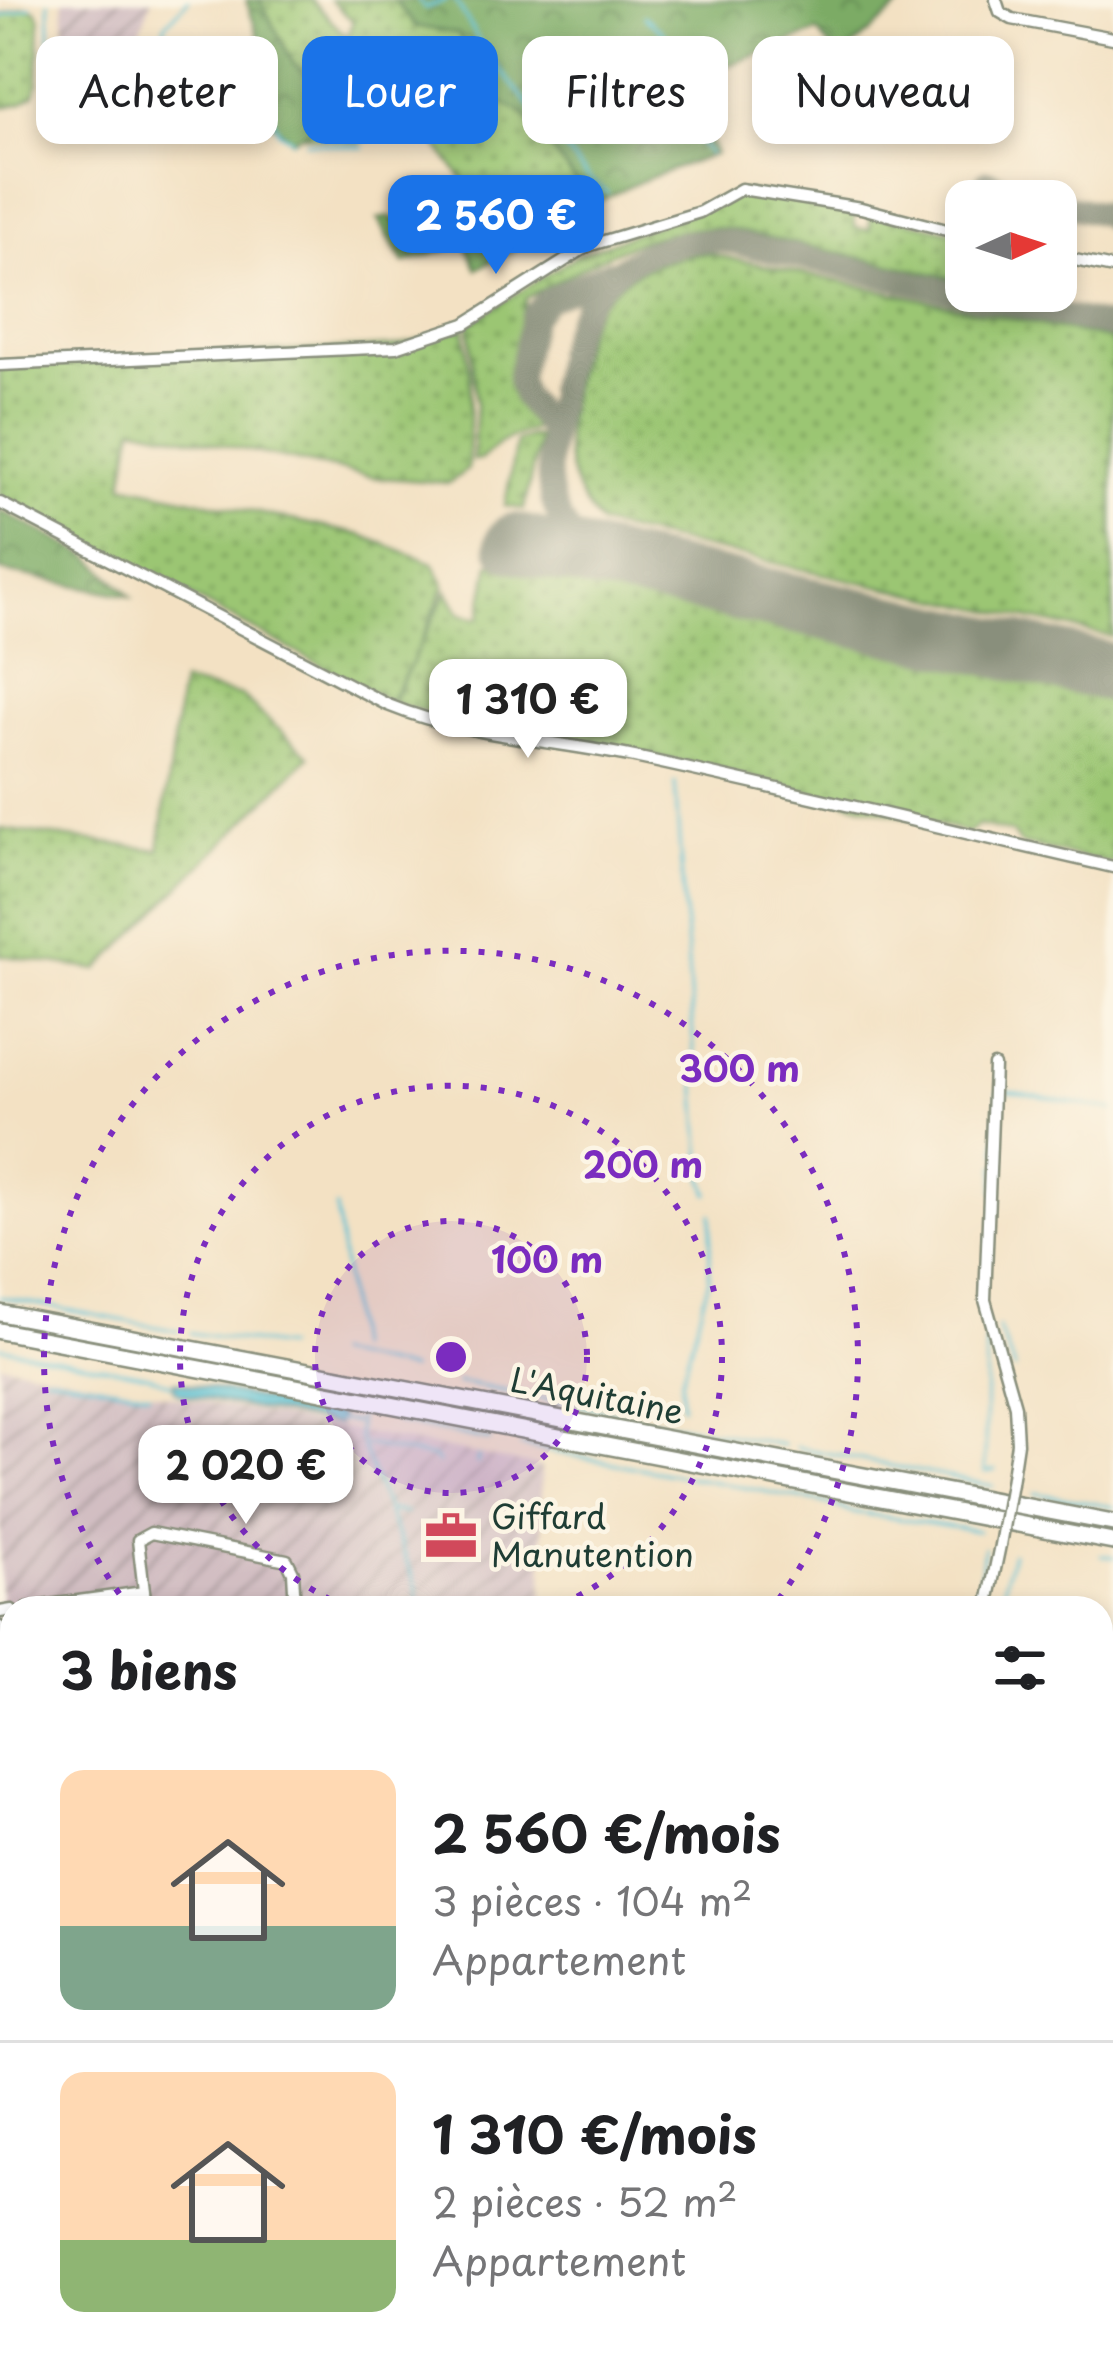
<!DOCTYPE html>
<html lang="fr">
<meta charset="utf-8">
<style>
:root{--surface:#fff;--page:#f6f6f6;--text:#202124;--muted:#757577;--line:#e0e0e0;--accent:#1a73e8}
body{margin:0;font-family:"Playpen Sans",sans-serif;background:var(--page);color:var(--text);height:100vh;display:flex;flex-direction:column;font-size:45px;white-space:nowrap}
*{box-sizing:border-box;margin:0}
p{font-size:39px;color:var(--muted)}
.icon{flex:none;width:66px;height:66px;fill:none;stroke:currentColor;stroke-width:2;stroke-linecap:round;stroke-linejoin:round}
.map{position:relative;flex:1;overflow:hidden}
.details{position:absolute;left:0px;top:1596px;width:1113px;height:771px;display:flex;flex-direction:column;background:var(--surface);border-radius:36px 36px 0 0;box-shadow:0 6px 18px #0003}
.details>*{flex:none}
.top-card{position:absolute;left:36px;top:36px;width:1041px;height:108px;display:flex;gap:24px}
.needle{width:78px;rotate:87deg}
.fabs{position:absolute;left:945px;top:180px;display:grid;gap:24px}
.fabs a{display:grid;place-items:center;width:132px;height:132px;border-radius:24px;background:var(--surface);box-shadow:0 6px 18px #0003;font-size:60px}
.price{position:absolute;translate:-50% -102px;padding:0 27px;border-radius:24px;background:#fff;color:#222;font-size:39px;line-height:78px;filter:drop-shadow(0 3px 6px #0008)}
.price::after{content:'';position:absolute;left:50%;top:72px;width:36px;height:27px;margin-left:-18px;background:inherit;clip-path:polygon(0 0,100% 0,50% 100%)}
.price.on{background:var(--accent);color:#fff}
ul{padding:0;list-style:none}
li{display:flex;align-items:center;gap:36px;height:300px;padding:0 60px}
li+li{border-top:3px solid var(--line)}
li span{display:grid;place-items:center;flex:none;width:336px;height:240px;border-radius:24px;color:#555}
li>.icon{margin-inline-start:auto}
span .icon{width:144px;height:144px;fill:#fffc;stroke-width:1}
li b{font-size:51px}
h2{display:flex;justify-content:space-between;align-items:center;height:144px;padding:0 60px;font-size:51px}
.pill{padding:0 42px;border-radius:24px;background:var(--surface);box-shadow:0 6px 18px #0003;font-size:42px;line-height:108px}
.pill.on{background:var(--accent);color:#fff}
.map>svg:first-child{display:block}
.industrial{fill:url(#industrial-furrows)}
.grass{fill:url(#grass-dots);stroke:#5d8254;stroke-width:3}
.forest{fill:url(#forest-crowns);stroke:#4e744c;stroke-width:3}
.water{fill:#57c0d4;stroke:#3b7e84;stroke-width:3}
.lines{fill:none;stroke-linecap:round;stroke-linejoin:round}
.stream{stroke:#57c0d4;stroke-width:3}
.taxiway{stroke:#898f7c;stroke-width:24}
.runway{stroke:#898f7c;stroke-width:60}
.minor-casing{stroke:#898f7c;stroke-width:15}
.highway-casing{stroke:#898f7c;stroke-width:20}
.minor{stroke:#fff;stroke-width:10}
.highway{stroke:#fff;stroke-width:15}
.minor-bridge-casing{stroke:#898f7c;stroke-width:15;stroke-linecap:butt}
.minor-bridge{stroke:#fff;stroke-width:10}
.ring{fill:none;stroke:#7b2cbf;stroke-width:6;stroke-dasharray:6 12}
.labels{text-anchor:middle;stroke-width:9;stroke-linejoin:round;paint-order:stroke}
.street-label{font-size:33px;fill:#1f3d34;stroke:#fcf5e5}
.poi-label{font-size:33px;fill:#1f3d34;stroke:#fcf5e5;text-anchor:start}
.centre{fill:#7b2cbf;stroke:#fcf5e5;stroke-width:6}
.ring-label{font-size:36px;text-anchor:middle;font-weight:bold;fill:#7b2cbf;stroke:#fcf5e5;stroke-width:9;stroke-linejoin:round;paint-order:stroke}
</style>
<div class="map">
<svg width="1113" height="2365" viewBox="0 0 1113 2365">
<defs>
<pattern id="industrial-furrows" width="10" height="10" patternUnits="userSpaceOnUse" patternTransform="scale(3)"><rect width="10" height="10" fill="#d2bec2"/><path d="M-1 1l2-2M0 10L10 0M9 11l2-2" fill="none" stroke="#aa9c9e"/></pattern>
<pattern id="grass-dots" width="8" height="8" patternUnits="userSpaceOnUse" patternTransform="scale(3)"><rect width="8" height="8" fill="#9bc673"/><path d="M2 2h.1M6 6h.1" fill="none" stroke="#7ea25f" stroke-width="1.8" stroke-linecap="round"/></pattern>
<pattern id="forest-crowns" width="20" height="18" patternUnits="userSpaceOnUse" patternTransform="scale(3)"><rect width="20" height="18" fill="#7cab65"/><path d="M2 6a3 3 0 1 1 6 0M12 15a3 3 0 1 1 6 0" fill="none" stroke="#658c54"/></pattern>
</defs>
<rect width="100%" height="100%" fill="#fcf5e5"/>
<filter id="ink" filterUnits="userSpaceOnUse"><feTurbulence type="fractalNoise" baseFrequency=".00833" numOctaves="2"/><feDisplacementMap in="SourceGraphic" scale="24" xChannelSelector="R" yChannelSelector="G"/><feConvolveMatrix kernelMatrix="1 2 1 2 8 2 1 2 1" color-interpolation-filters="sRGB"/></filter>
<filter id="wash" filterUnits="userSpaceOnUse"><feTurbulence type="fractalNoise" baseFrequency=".004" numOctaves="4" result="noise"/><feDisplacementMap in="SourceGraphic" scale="48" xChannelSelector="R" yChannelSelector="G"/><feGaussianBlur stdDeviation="2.7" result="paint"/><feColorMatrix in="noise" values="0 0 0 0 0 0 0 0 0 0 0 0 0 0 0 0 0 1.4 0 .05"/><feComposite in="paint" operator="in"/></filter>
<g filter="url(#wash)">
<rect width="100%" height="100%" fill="#f3e1c3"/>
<g class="industrial">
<polygon points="63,0 152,0 141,28 139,80 67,79"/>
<polygon points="0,1363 541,1467 544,1608 12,1608 12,1768 0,1761"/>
</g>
<g class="grass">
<path d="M260 0H311L347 37 353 21 330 0H394C422 37 420 21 459 34L473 59 487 70 489 101 517 107 523 113 593 204 524 244 502 215 493 213 442 229 434 219 464 181 423 126 410 125 358 143 304 135 327 118 309 77 293 63Z"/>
<polygon points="25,7 36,10 40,18 38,83 35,94 22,103 0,108 0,15"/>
<path d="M744 191 853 209 855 228 870 230V213L966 234V281L728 229C652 222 591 264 526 298L509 378 537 423 536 428 501 442 480 460H473L476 403 469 324 577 255Z"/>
<path d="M706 253 1113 340V637L600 525C555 471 563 431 577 366 582 346 586 322 599 305 625 270 665 257 706 253Z"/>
<polygon points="464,327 470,375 468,469 449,483 373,477 134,426 123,484 361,535 433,563 445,585 413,660 389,701 0,496 0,365 396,346"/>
<polygon points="531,436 539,437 524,509 505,506 516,442"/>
<path d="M490 564 1113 700V864L1020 844 1012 833 978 825 968 833C841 798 711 767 582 741 518 728 454 723 392 702L447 591 460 614 480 618Z"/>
<polygon points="181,683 241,696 309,756 98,970 0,955 0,829 159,850"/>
</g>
<g class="forest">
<polygon points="246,0 260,0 293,63 318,85 328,102 323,123 291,140 261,113 257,104 262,98 260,41"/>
<polygon points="394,0 908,0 839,59 818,32 689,80 715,154 644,180 593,204 523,113 484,95 487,70 464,51 459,34 415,26"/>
<polygon points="493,213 502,215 524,244 477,269 465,244 404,263 378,219 391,217 411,231 411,242"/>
<polygon points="0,510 91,557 131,596 0,571"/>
</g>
<polygon class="water" points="174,1381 340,1415 337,1425 181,1394 174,1390"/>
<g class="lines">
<g class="stream">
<polyline points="418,0 425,8 447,0"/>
<polyline points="455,0 485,51 590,180 607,193"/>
<polyline points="49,2 51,72 55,84"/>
<polyline points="644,16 662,31 690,74 691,82 675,110 709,154"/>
<polyline points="0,17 31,7"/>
<polyline points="158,94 165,25 188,0"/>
<polyline points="159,109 253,111"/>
<polyline points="271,113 279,132 293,140"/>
<polyline points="306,142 364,148"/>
<polyline points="675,783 703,1176 709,1194"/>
<polyline points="1002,1090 1113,1110"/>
<polyline points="997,1152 999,1092"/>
<polyline points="995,1192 996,1164"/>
<polyline points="336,1208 354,1348"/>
<polyline points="0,1297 178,1331"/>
<polyline points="998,1327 1015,1370"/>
<polyline points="191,1333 285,1347"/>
<polyline points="986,1334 985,1472 996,1470"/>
<polyline points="0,1347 148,1375 171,1384"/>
<polyline points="333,1354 410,1370"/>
<polyline points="45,1375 149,1393"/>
<polyline points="457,1382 783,1445"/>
<polyline points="682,1406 681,1381 709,1279 712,1214"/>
<polyline points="358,1417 358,1436 417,1588 418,1608"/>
<polyline points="338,1420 354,1422"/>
<polyline points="396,1422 490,1441"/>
<polyline points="365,1445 434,1458 438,1463"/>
<polyline points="521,1446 822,1502 852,1512 978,1531"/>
<polyline points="796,1447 993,1486"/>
<polyline points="477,1463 478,1457"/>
<polyline points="1035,1493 1113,1507"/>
<polyline points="390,1511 406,1513"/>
<polyline points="1101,1555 1113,1557"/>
<polyline points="976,1608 984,1548"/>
<polyline points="998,1608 1012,1553"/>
<polyline points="234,2365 237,2355"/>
</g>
<g class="taxiway">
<polyline points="987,181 1045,201"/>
<polyline points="1056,204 1103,214 1113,222"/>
<polyline points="551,432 524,397 518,378 532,317 547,300 610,271"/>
<path d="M599 560C538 517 544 470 557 403 561 379 564 353 573 331 598 266 663 233 729 242L1113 327"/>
</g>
<polyline class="runway" points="515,543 1113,673"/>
</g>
</g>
<g filter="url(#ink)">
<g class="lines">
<g class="minor-casing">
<g id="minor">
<polyline points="996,0 1000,12 1012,19 1113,38"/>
<polyline points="1056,256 1113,268"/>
<polyline points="0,365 396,347 465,324 588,246 700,212 741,189 861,208 966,235"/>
<path d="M0 503 388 705C466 737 556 740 639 758 797 792 954 831 1113 867"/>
<polyline points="994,1066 985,1300 1015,1406 1017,1443 1011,1483"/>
<polyline points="27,1608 144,1592"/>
<polyline points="146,1608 138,1540 151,1533 287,1560 293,1572 295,1608"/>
<polyline points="987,1608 1000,1545"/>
<polyline points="0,1612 12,1610"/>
<polyline points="0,1627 12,1678"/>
<polyline points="0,1709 12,1687"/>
<polyline points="0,1778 12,1785"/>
<polyline points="1101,2018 1102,2008 1113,2007"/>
<polyline points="0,2034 12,2035"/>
<polyline points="1101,2065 1113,2064"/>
<polyline points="0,2194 12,2191"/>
<polyline points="498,2355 507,2365"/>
<polyline points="310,2365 316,2355"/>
</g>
</g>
<g class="highway-casing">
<g id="highway">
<polyline points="0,1313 1113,1523"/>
<polyline points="0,1331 1113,1542"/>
</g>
</g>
<use href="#minor" class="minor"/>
<use href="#highway" class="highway"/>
<g class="minor-bridge-casing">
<polyline id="minor-bridge" points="1000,1545 1011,1483"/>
</g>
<use href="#minor-bridge" class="minor-bridge"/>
</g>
</g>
<circle cx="451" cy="1357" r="136" fill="#7b2cbf" fill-opacity=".12"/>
<g class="ring">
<circle cx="451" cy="1357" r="136"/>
<path d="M347 1607A271 271 0 1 1 555 1607"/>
<path d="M130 1608A407 407 0 1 1 772 1608"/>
</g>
<defs>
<g id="office-bare" transform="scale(4.14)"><path d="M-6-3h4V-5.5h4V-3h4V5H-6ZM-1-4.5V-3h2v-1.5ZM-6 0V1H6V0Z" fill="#d1495b" stroke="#fcf5e5" stroke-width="2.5" paint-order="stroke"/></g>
</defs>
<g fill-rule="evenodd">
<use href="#office-bare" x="451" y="1536"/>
</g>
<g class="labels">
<g class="street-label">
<text transform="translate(597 1396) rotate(11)" y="12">L'Aquitaine</text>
</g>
<g class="poi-label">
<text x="491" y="1529">Giffard<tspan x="491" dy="38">Manutention</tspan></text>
</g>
</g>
<circle cx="451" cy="1357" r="18" class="centre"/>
<g class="ring-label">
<text x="739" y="1082">300 m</text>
<text x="643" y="1178">200 m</text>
<text x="547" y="1273">100 m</text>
</g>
</svg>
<div class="fabs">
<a><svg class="needle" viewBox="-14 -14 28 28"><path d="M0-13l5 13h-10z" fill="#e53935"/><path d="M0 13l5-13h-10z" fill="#757577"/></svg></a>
</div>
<b class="price on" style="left:496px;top:277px">2 560 €</b>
<b class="price" style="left:528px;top:761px">1 310 €</b>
<b class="price" style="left:246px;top:1527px">2 020 €</b>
<div class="top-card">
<a class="pill">Acheter</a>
<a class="pill on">Louer</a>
<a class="pill">Filtres</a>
<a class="pill">Nouveau</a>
</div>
<section class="details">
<h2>3 biens<svg class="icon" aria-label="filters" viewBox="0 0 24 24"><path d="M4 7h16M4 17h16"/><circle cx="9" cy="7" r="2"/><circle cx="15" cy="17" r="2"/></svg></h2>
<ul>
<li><span style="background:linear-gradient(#ffd9b3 65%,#7fa58c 0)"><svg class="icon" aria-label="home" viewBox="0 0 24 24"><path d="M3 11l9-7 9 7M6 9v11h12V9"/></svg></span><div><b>2 560 €/mois</b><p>3 pièces · 104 m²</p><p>Appartement</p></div></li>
<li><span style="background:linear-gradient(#ffd9b3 70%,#8fb573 0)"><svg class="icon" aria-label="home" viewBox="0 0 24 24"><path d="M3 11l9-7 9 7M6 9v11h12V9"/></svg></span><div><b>1 310 €/mois</b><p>2 pièces · 52 m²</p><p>Appartement</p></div></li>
</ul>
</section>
</div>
